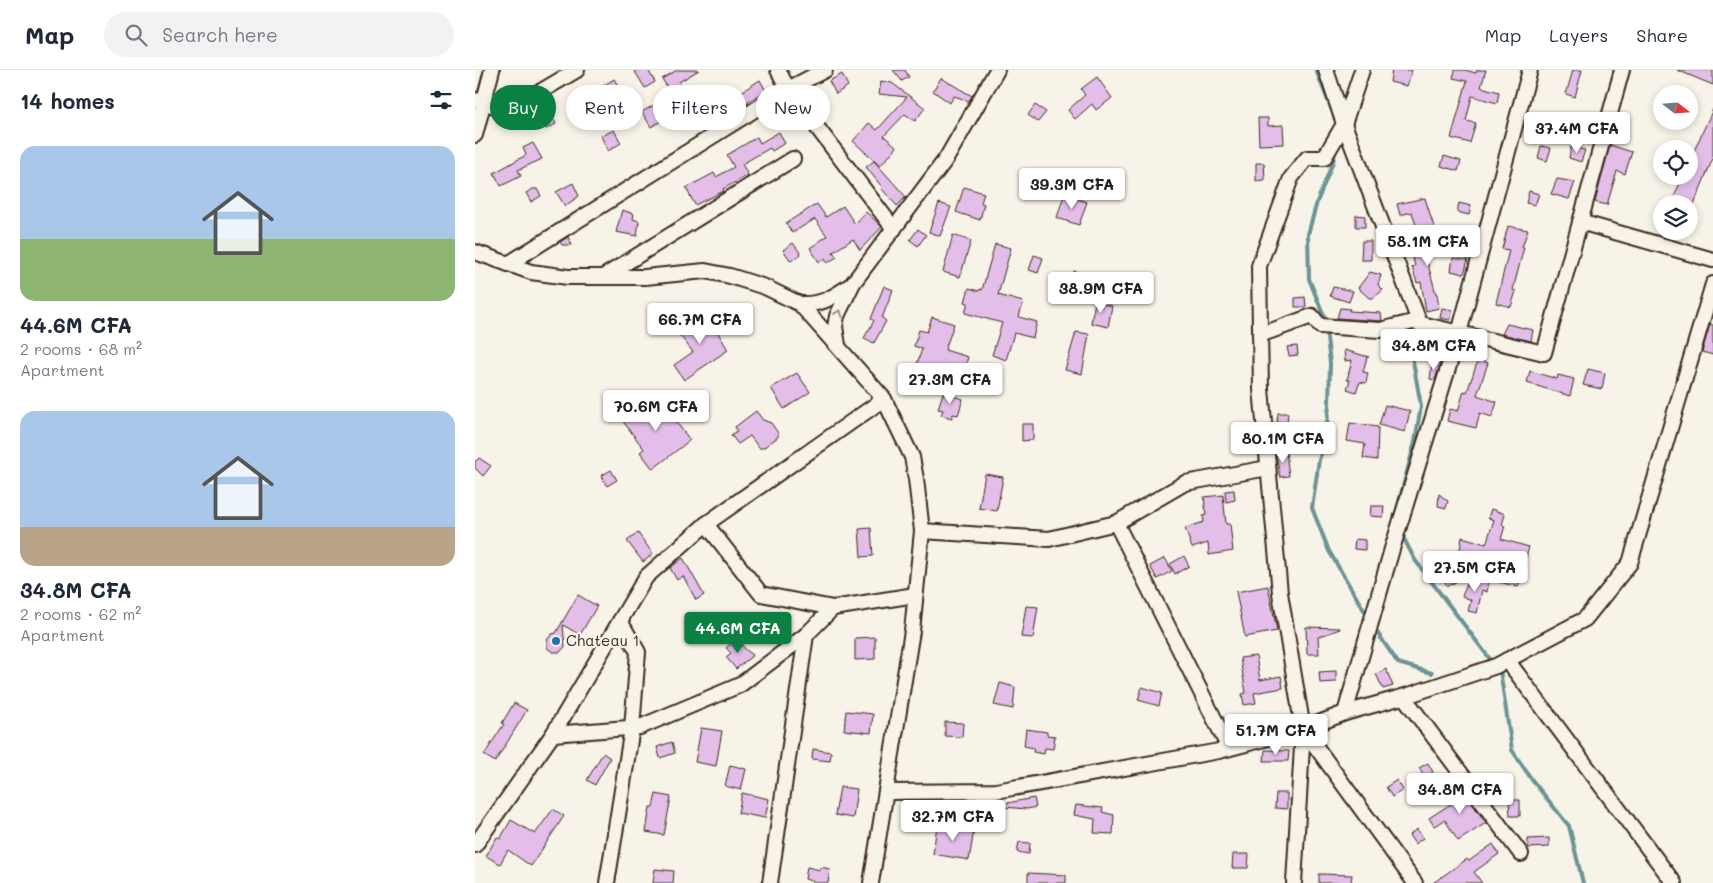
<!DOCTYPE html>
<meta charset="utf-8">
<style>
:root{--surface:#fff;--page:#f2f2f3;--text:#1f2937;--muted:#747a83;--line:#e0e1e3;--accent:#0b8043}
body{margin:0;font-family:Mali,sans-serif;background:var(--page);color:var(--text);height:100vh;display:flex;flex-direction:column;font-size:19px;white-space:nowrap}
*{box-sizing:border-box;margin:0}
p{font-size:16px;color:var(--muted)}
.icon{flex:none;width:28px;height:28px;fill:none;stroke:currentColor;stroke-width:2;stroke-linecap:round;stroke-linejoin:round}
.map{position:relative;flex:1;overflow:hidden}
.panel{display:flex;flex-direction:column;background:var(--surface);width:475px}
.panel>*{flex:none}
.guide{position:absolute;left:15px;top:15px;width:475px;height:45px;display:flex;gap:10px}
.needle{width:32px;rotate:107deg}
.tools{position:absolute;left:1178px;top:15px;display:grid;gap:10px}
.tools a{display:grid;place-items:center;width:45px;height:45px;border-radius:50%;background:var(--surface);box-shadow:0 2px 8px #0003;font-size:25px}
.price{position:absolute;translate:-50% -42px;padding:0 11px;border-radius:5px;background:#fff;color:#222;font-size:16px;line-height:32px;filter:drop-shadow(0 1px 2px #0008)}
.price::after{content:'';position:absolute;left:50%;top:30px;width:15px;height:11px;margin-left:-8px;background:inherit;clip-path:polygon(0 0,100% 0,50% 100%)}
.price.current{background:var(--accent);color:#fff}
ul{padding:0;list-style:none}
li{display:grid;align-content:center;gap:10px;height:265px;padding:0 20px}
li span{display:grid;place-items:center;height:155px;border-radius:15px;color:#555}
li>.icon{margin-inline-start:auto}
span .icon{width:90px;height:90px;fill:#fffc;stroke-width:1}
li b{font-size:21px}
h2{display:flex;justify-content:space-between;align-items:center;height:60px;padding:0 20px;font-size:21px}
.chip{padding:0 18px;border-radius:22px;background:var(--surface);box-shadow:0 2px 8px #0003;font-size:18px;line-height:45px}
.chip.current{background:var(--accent);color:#fff}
header{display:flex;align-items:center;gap:30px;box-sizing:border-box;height:70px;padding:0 25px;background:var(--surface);border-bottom:1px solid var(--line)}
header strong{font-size:24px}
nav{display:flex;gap:28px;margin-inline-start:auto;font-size:18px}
.search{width:350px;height:45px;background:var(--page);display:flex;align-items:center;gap:12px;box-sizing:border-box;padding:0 18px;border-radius:28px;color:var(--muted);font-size:19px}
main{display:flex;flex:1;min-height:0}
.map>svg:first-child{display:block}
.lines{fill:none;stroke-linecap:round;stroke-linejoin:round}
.stream{stroke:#6a9494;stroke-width:4}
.building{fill:#e2bee8;stroke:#3b2a1e}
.minor-casing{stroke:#3b2a1e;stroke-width:18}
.minor{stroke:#f7f3e8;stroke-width:14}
.oneway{stroke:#998e83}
.poi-dot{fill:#1f6fb2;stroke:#f7f3e8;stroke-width:2}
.labels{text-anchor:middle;stroke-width:4.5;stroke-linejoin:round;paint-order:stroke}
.poi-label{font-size:15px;fill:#3b2a1e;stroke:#f7f3e8;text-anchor:start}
</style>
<header>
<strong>Map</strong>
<div class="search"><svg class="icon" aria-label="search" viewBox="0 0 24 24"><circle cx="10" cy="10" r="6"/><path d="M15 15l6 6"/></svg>Search here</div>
<nav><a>Map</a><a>Layers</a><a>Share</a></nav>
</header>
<main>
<section class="panel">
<h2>14 homes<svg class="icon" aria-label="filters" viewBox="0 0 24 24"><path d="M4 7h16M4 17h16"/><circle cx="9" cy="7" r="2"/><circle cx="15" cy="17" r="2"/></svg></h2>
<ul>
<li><span style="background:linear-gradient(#a9c7e8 60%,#8fb573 0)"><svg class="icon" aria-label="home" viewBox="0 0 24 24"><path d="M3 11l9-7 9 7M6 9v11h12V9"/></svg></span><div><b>44.6M CFA</b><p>2 rooms · 68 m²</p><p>Apartment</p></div></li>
<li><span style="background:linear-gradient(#a9c7e8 75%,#b9a48a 0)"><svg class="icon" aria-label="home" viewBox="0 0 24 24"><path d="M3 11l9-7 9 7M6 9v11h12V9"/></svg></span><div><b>34.8M CFA</b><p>2 rooms · 62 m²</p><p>Apartment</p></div></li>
</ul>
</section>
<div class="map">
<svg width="1238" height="813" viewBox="0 0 1238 813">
<rect width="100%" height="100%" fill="#f7f3e8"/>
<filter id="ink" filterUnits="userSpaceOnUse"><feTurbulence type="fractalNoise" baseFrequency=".02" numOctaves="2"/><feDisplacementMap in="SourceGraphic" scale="10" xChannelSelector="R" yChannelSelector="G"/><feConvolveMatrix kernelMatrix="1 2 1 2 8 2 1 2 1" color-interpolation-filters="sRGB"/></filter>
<g filter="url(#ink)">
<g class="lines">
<g class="stream">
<polyline points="841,0 859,46"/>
<polyline points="850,253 849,246 834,209 833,164 842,132 858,92 861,78"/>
<polyline points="851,260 855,293 854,335 850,371 844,390 837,438 854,481 893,547"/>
<polyline points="920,452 919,450 940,372 946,336 934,269 933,256"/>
<polyline points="927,465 940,490 1018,593"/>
<polyline points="899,558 923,593 957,603"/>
<polyline points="1023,598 1025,600 1037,680 1057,710 1094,756 1108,813"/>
</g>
</g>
<g class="building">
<polygon points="159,0 173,0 180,12 170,18"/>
<polygon points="202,0 224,0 204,12 205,14 194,20 187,9"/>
<polygon points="418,0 430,0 434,7 427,11"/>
<polygon points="917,0 937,0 932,16 915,12"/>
<polygon points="980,0 990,0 1001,3 1002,0 1011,0 1006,17 1024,22 1022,33 997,26 991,51 1001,53 995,73 976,68 992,11 978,8"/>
<polygon points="1098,0 1107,0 1100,27 1091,24"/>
<polygon points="1203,0 1238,0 1238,15 1202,0"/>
<polygon points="367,4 373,16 361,24 354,11"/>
<polygon points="622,7 637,28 621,40 617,34 600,49 593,40 610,25 606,19"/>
<polygon points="466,8 497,26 494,31 479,26 475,33 458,21"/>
<polygon points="139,9 151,29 154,27 161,40 134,56 128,47 141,39 128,16"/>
<polygon points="285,10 291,21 232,56 227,47"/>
<polygon points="406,11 417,13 450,38 440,51 430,44 409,66 422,77 405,96 378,71 394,53 402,60 432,27 404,24"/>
<polygon points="179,35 188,50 176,57 167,42"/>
<polygon points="560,35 571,42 563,52 553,45"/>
<polygon points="1238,39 1238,88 1219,134 1196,134 1208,106 1214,106 1214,92"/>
<polygon points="74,41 81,54 71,59 65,46"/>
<polygon points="1086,46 1095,49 1091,64 1081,62"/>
<polygon points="783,48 793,48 793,56 808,55 809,74 784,75"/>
<polygon points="139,60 146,73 133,81 126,66"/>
<polygon points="304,62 310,73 297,81 295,78 267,94 273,105 248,119 249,121 220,135 211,118 239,103 241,107 259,97 252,85 282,67 285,73"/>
<polygon points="58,73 67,89 43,100 46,106 26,116 19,103 51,85 48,78"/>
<polygon points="1135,75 1157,82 1150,104 1142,101 1132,135 1120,132"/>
<polygon points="1066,76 1076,78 1072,91 1063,88"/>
<polygon points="1096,77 1110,80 1106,92 1094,88"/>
<polygon points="969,86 986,91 983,101 966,96"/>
<polygon points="399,91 431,127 422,136 406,118 407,117 391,97"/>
<polygon points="781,93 789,93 790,110 781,111"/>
<polygon points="1082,109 1100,112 1094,129 1076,124"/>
<polygon points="98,113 104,126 90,136 81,122"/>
<polygon points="489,117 509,123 506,133 509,134 505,150 481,142"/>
<polygon points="58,119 62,119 66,126 56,132 51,123"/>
<polygon points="1054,121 1064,124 1060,135 1051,133"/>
<polygon points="589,125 612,132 604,155 582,148"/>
<polygon points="950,128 959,157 943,162 937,142 925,145 922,134"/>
<polygon points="464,133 476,137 465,166 454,162"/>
<polygon points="984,133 996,136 994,145 982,142"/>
<polygon points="342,134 351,147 368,136 380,154 391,142 407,157 385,180 378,169 358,182 362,187 352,193 350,189 344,192 335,178 352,166 340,149 317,163 311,153"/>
<polygon points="147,140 159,144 158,149 164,151 162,166 141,162"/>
<polygon points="881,145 890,146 890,157 881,157"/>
<polygon points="1033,156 1053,160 1047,177 1049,177 1038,220 1041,221 1036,237 1021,233 1034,180 1027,179"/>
<polygon points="443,159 451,165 443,176 435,170"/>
<polygon points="478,165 496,171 485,207 468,202"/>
<polygon points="944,165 979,174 975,185 963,182 951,187 961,224 962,224 964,238 951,241 946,212 942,213 937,197 940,196 934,175 945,172"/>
<polygon points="93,167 97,175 87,175 85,172"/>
<polygon points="887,171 896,171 896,190 886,190"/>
<polygon points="318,173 326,184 316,191 308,180"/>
<polygon points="520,174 536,178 523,225 548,232 544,247 562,252 558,268 539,263 531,290 517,285 527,253 490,243 493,233 490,232 494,218 504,221 505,219 507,220"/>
<polygon points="559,185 568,188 563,203 554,200"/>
<polygon points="978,188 993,190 989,204 976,201"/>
<polygon points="599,201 608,204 605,212 596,210"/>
<polygon points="895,202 906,205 903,215 908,220 898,228 894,228 883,218"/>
<polygon points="409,216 418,220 407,248 411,251 399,273 389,268 399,251 396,249"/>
<polygon points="858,217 878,221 874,232 855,226"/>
<polygon points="830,227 831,237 820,237 820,228"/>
<polygon points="620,232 637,236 633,257 616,253"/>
<polygon points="865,238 875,239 874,241 906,243 907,251 862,248"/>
<polygon points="967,238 978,240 975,250 965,248"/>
<polygon points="227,242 238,254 253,280 209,310 199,295 218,282 202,262"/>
<polygon points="457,247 479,254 470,280 493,287 487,307 442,294 447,279 439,276 444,260 452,262"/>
<polygon points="1032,254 1058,260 1056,271 1027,264"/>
<polygon points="1235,254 1238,255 1238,285 1227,282"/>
<polygon points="601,262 614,264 607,304 590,300"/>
<polygon points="822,276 823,285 814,286 812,277"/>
<polygon points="869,280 894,287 892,287 888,302 893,303 891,313 885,312 881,322 872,319 875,310 872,310 877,290 870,291"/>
<polygon points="1003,290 1013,293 1002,325 1022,332 1017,347 1005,343 1001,358 972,351 975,339 983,341 989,321 992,322"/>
<polygon points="957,293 965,294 960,310 955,309"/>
<polygon points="1113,299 1130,303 1127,319 1108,315"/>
<polygon points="1055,301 1082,309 1083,305 1099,309 1095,326 1052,313"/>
<polygon points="322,303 335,322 309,339 296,318"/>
<polygon points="468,323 488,329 483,345 478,344 477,348 466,345 468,340 463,339"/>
<polygon points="180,325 215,370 178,399 165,382 169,379 147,350"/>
<polygon points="910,335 935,341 930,362 904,355"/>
<polygon points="281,341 288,350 296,353 303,363 303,367 288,378 284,378 275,366 263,374 256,365 262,361 260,357"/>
<polygon points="803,343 813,343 812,353 802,352"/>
<polygon points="875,353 903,357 902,390 888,388 890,374 872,371"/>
<polygon points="547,354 558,354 558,370 547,371"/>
<polygon points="811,382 814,406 805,407 801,383"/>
<polygon points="4,388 16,396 8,406 0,398 0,392"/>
<polygon points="136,400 142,410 132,416 126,406"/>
<polygon points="510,404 528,407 522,441 504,438"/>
<polygon points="759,420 760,430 751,432 750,421"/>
<polygon points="964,424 973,431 971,438 963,436"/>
<polygon points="748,425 751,454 755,454 758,481 734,485 733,473 717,478 710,458 729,452 728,446 731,445 729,427"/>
<polygon points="896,436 909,436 908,447 895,446"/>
<polygon points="1016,439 1030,444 1027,455 1030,456 1026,469 1054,477 1043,517 1009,508 1014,491 984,486 987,467 1011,474 1019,450 1013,448"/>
<polygon points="396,458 398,486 386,487 384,459"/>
<polygon points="163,463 178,484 168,492 152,471"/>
<polygon points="880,469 890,470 890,480 879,479"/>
<polygon points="709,486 714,496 700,504 695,494"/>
<polygon points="208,488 229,525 221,530 208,506 202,510 195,498"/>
<polygon points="690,488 697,501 682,509 675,496"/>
<polygon points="975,500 981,512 972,516 966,504"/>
<polygon points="1003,508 1014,511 1012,522 1007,520 1002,543 993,541 996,530 987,526 994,510"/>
<polygon points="793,516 802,561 770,567 761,522"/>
<polygon points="103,525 122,536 105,565 88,555 90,577 85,582 78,582 72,578 72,570 77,564 81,563"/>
<polygon points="551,536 563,537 558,568 546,567"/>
<polygon points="831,557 865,558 865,559 843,567 844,584 832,584"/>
<polygon points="400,567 400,589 380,590 380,568"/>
<polygon points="262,569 270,579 278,585 261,599 251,587 256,583 251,578"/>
<polygon points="781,586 785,610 806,606 808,618 779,623 781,633 769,635 767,624 771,623 765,588"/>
<polygon points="911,599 918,616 908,619 901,604"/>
<polygon points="861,601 861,612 845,613 844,602"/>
<polygon points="525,613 540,617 538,639 519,635"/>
<polygon points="667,617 687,623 684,636 663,630"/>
<polygon points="39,633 52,640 20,692 9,685 29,654 27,653"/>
<polygon points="371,641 398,644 396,663 369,660"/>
<polygon points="470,652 488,653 487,667 470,666"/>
<polygon points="226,658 247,661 241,696 220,692"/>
<polygon points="551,659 572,662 572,665 580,666 578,679 570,678 569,684 558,682 559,678 549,676"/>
<polygon points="197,672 200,683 185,688 182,677"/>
<polygon points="338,679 356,682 355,691 337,689"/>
<polygon points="790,680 814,681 813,691 789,691"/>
<polygon points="128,683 135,688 120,715 112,710"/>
<polygon points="953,693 958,702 950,708 944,698"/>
<polygon points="255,695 271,699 266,720 250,716"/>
<polygon points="922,710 928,720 917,727 911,717"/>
<polygon points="953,712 968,715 967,725 952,723"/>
<polygon points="984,715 1011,753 983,771 970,750 959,756 954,748 985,728 969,726"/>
<polygon points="365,717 382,719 378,748 360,745"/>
<polygon points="267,723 294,729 290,748 263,743"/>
<polygon points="801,723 812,723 812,739 800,738"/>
<polygon points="181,724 196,727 189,765 171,762 175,737 178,737"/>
<polygon points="559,728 561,737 552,739 528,737 527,734"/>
<polygon points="1034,730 1045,730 1045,746 1035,746"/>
<polygon points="601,735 628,738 627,742 639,745 638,764 619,763 620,749 599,745"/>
<polygon points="78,739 89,746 56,796 33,780 25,794 11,786 22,767 25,769 36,750 60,764"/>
<polygon points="462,755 499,760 494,790 458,784"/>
<polygon points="942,759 948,768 940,774 934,765"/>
<polygon points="1074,768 1074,777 1053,778 1053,769"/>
<polygon points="544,772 555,773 554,784 542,782"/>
<polygon points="1018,774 1024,784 999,802 1007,813 958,813 992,789 994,791"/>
<polygon points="758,784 774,784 773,798 757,798"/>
<polygon points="332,797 345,800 345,797 355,799 353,813 343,813 330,809"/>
<polygon points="180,799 199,801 198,813 178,813"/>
<polygon points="553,803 591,805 591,813 553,813"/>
<polygon points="844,804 877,805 876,813 844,813"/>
</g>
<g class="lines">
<g class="minor-casing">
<g id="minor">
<polyline points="303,0 313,19 419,159"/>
<polyline points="851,0 869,54 945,254"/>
<polyline points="0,30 34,40 102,0"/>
<polyline points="0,65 17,0"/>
<polyline points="1105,152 1238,190"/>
<polyline points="0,182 56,202 93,207 170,207 230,201 255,206 290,217 325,234 409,329 437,387 441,409 447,461 437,561 396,813"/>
<polyline points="33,194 313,19 350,0"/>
<polyline points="128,207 318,89"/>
<path d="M325 234C348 235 358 227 376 215"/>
<polyline points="785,265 837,246 845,256 905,260 938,252 1069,283 1147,0"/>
<polyline points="363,275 360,257 362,246 378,213 471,89 522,0"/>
<polyline points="641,453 754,678"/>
<polyline points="231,454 286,524 358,538 440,525"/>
<polyline points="447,461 574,469 641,453 710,413 793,398"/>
<polyline points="1032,590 1199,813"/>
<polyline points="929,627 1046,784"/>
<polyline points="870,643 917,479 984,263 1055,0"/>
<polyline points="828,659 940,813"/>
<polyline points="78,664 165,657 265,615 331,565 358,538"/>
<polyline points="411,722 521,721 744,681 828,659 870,643 934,625 1021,596 1110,549 1155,493 1238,214"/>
<polyline points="0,775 78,664 171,507 231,454 409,329"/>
<polyline points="132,813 157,658 163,582 145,551"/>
<polyline points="295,813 331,565"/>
<polyline points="819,813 828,659 805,523 786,319 784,196 816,108 832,88 849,88 869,54 887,0"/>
</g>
</g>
<use href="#minor" class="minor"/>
</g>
<defs><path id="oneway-chevron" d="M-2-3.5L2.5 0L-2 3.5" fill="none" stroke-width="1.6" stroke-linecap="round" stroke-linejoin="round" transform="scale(1.25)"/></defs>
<use class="oneway" href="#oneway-chevron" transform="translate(364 243) rotate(-71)"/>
</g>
<circle class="poi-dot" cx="81" cy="571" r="5"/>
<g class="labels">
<g class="poi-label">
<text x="91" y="576">Chateau 1</text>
</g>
</g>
</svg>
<div class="tools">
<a><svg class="needle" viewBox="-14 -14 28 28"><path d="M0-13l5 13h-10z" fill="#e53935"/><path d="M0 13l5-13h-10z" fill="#747a83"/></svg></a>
<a><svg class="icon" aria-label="locate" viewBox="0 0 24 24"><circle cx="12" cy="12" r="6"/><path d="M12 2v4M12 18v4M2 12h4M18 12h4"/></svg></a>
<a><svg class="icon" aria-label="layers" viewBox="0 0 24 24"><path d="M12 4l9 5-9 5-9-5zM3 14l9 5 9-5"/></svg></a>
</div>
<b class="price" style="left:1102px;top:84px">37.4M CFA</b>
<b class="price" style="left:597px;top:140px">39.3M CFA</b>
<b class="price" style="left:953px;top:197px">58.1M CFA</b>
<b class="price" style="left:626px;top:244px">38.9M CFA</b>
<b class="price" style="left:225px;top:275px">66.7M CFA</b>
<b class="price" style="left:959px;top:301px">34.8M CFA</b>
<b class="price" style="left:475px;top:335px">27.3M CFA</b>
<b class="price" style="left:181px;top:362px">70.6M CFA</b>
<b class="price" style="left:808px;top:394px">80.1M CFA</b>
<b class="price" style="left:1000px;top:523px">27.5M CFA</b>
<b class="price current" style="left:263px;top:584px">44.6M CFA</b>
<b class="price" style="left:801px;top:686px">51.7M CFA</b>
<b class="price" style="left:985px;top:745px">34.8M CFA</b>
<b class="price" style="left:478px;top:772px">32.7M CFA</b>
<div class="guide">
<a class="chip current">Buy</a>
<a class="chip">Rent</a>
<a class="chip">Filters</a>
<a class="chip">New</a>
</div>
</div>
</main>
